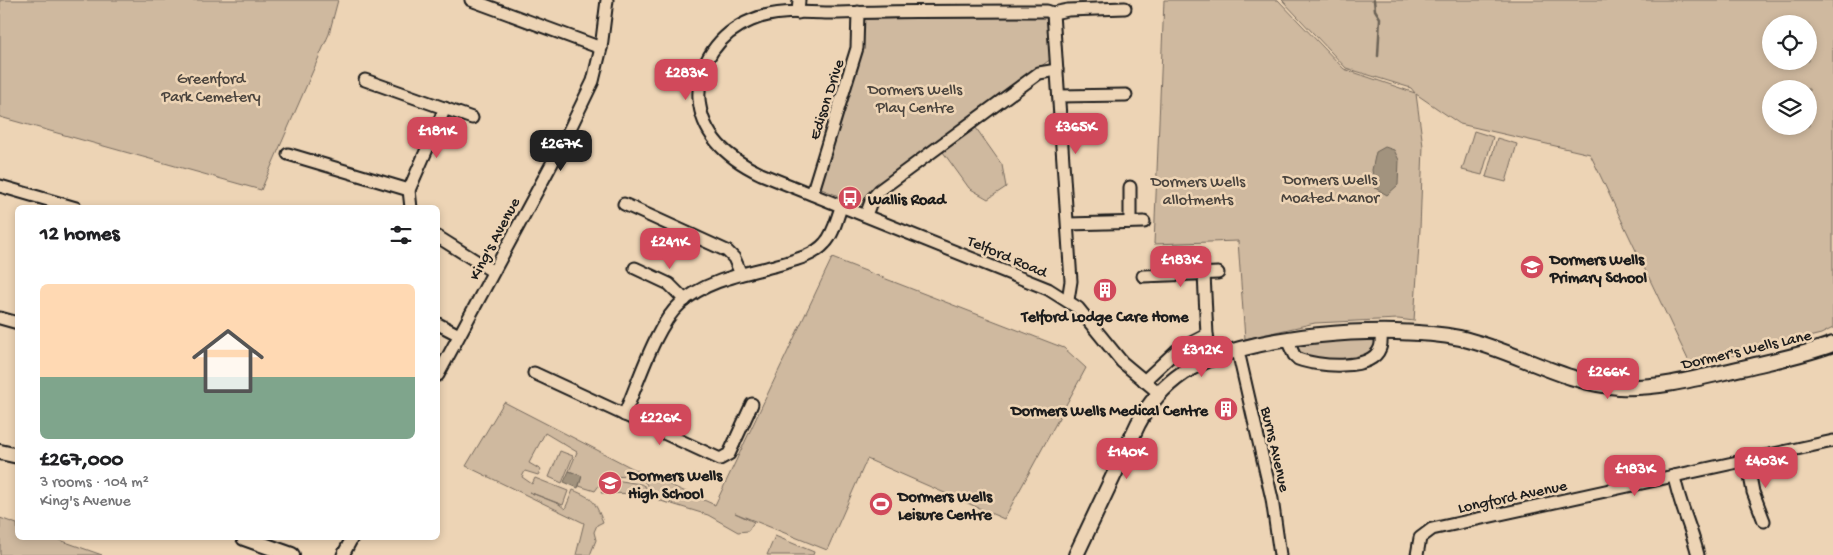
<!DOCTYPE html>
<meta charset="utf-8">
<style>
:root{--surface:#fff;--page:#f2f2f2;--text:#202124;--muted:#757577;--accent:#d1495b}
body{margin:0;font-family:"Gochi Hand",sans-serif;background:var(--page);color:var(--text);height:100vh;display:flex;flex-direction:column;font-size:19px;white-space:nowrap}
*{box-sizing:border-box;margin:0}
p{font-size:16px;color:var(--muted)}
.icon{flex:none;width:28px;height:28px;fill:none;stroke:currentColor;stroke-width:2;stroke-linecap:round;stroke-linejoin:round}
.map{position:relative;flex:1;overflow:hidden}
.details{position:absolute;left:15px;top:205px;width:425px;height:335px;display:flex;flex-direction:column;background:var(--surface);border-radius:8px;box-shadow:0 2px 8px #0003}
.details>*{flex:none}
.fabs{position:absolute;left:1762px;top:15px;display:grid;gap:10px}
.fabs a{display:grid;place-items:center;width:55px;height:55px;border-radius:50%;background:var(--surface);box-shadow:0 2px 8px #0003;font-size:25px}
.price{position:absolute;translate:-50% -42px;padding:0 11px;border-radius:10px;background:var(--accent);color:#fff;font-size:16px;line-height:32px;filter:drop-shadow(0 1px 2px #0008)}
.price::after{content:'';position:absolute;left:50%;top:30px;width:15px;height:11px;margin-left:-8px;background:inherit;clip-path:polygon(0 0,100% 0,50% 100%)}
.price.current{background:#222;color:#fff}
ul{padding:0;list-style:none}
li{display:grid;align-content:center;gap:10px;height:265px;padding:0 25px}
li span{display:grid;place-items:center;height:155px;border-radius:8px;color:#555}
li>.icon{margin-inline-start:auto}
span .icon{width:90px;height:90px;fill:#fffc;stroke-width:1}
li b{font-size:21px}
h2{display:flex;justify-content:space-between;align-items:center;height:60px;padding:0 25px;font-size:21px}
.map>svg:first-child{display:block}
.green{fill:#cfb99f;stroke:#766a5e;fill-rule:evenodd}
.water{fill:#a2937e;stroke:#6c6357}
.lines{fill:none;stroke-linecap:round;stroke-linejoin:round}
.stream{stroke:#6c6357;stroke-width:2.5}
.minor-casing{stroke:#1c1c1c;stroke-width:15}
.tertiary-casing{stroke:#1c1c1c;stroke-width:18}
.minor{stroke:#edd4b5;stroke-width:11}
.tertiary{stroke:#edd4b5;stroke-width:14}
.labels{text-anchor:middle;stroke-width:5;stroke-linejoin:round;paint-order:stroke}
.park-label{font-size:16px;fill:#49433d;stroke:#edd4b5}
.street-label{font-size:16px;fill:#1c1c1c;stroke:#edd4b5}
.poi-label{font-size:16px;font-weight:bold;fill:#1c1c1c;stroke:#edd4b5;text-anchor:start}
</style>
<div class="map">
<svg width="1833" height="555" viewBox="0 0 1833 555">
<rect width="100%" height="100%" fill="#edd4b5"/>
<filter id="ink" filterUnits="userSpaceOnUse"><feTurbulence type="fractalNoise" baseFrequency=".02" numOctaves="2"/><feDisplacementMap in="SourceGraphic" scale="10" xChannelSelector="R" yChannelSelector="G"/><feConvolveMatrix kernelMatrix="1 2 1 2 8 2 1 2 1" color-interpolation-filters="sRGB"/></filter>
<g filter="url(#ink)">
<g class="green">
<polygon points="0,0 338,0 329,34 261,190 0,117"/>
<path d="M1164 0H1278L1344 69 1415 93 1411 88 1346 68 1282 0H1833V328L1821 334 1691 366 1590 154 1460 124 1416 94 1423 146 1420 229 1414 321 1398 319 1315 323 1245 339 1238 241 1154 244ZM1771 24H1809V61H1771ZM1771 89H1809V126H1771Z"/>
<polygon points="1049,17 1051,59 871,190 861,205 819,188 862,19"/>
<polygon points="976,128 1002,165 1006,187 988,199 969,188 943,152"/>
<polygon points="1474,131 1493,137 1482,175 1462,170"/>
<polygon points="1497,138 1517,144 1506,182 1486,177"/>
<path d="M832 258 1064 348 1086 368 1004 519 867 459 827 550 735 513 754 522 748 531 738 532 708 515 672 504 673 497 660 494 672 499 670 504 658 500 660 495 656 499 645 482 634 477 606 476 595 491 579 486 582 476 569 471 577 452 545 433 529 463 541 470 538 475 525 471 522 477 532 484 535 478 568 491 563 505 529 492 559 504 565 509 573 490C594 499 594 500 603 522L597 525 594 532 596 540 590 555H576L584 523 466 466 504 402 632 468 715 505Z"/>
<path d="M1332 340H1374L1375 346C1363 366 1323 359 1303 358L1296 344Z"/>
<polygon points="560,451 573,456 562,483 549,477"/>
<polygon points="608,479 641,484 646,487 648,494 601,493"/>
<polygon points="0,518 17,524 18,538 54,538 102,555 0,555"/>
<polygon points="775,536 814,552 813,555 767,555"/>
</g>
<g class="water">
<polygon points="1385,147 1394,150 1399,160 1398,185 1387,195 1375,188 1372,170 1376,152"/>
<polygon points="569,471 582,476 578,488 564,482"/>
</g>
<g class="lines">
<polyline class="stream" points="1374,0 1375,10 1380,18 1378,56"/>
<g class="minor-casing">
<g id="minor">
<polyline points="471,0 601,48"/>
<path d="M1125 8 1068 10 1053 13 1047 11C977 11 908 11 838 13 810 13 778 9 752 20 719 33 697 64 699 99 702 137 729 159 761 174L1048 289 1078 308 1122 362 1159 393"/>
<polyline points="798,13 799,0"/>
<polyline points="1053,13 1071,281 1068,300"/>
<polyline points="365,80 472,118"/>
<polyline points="1059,96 1126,95"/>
<polyline points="288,154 409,190"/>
<polyline points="0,186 76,208"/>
<polyline points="812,194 857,48 858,12"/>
<polyline points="624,204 727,251 734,258 741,274"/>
<polyline points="411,208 409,190 445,108"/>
<polyline points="866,215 872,199 880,190 1039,73 1057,70"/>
<polyline points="1130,222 1130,187"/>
<polyline points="1068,224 1144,222"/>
<polyline points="438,237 492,271"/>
<polyline points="635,268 669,284 685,300"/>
<polyline points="1143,276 1218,273"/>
<polyline points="0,318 18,323"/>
<polyline points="438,324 459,335"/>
<polyline points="1207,335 1211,358"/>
<path d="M1287 340 1294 355 1298 359C1317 366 1371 372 1380 348 1382 343 1381 337 1381 332"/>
<polyline points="1238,351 1272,499 1280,555"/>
<polyline points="534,373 720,459 729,454 752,404"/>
<polyline points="438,375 564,141 593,81 601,48 607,0"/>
<polyline points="1144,381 1176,351 1207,335 1204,274"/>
<path d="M624 415C638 384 655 326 680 304 704 281 743 274 774 266 791 261 813 257 825 243 834 234 837 217 842 205"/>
<polyline points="1747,460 1753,492 1764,521"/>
<path d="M1674 476C1679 504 1691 526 1698 555"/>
<polyline points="343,555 352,538"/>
<polyline points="1417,555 1420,538 1432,529 1833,441"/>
</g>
</g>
<g class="tertiary-casing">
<g id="tertiary">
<polyline points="0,452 18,456"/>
<polyline points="244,538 292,555"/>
<path d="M1076 555 1138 424C1149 403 1164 386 1183 373 1241 333 1391 324 1460 338 1514 350 1563 383 1619 387 1660 389 1702 377 1742 368 1772 361 1804 355 1833 344"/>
</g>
</g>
<use href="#minor" class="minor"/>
<use href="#tertiary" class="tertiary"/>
</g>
</g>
<defs>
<g id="bus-disc" transform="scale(1.25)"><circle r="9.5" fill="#d1495b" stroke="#edd4b5"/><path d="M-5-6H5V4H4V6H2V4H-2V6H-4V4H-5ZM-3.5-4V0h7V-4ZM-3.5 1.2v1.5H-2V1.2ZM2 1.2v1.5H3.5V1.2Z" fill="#fff"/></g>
<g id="school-disc" transform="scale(1.25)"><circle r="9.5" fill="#d1495b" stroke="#edd4b5"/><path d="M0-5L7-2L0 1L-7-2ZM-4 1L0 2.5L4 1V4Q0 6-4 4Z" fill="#fff"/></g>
<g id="building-disc" transform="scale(1.25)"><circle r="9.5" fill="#d1495b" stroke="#edd4b5"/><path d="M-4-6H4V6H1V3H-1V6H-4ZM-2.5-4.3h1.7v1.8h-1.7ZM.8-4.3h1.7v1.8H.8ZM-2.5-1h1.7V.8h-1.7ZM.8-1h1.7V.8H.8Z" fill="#fff"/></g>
<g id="stadium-disc" transform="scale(1.25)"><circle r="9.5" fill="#d1495b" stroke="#edd4b5"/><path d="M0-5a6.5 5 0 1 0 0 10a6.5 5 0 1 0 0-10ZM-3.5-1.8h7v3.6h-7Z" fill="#fff"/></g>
</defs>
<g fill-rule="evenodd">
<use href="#bus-disc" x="850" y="198"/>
<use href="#school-disc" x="1532" y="267"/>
<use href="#building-disc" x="1105" y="290"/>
<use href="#building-disc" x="1226" y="409"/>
<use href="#school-disc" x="610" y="483"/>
<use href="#stadium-disc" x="881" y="504"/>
</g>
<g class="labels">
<g class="park-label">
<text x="211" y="83">Greenford<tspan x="211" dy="18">Park Cemetery</tspan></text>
<text x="915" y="94">Dormers Wells<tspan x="915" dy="18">Play Centre</tspan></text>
<text x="1330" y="184">Dormers Wells<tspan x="1330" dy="18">Moated Manor</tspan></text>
<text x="1198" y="186">Dormers Wells<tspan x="1198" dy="18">allotments</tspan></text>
</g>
<g class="street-label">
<text transform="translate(825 99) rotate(-72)" y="6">Edison Drive</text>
<text transform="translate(493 238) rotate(-62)" y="6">King's Avenue</text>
<text transform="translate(1008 255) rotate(23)" y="6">Telford Road</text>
<text transform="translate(1746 348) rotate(-13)" y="6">Dormer's Wells Lane</text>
<text transform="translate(1277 449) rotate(77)" y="6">Burns Avenue</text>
<text transform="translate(1512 495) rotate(-12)" y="6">Longford Avenue</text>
</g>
<g class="poi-label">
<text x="868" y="204">Wallis Road</text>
<text x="1550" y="264">Dormers Wells<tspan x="1550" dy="18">Primary School</tspan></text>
<text x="1105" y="321" text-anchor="middle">Telford Lodge Care Home</text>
<text x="1208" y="415" text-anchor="end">Dormers Wells Medical Centre</text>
<text x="628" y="480">Dormers Wells<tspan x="628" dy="18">High School</tspan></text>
<text x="898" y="501">Dormers Wells<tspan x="898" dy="18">Leisure Centre</tspan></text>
</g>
</g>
</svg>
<div class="fabs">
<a><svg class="icon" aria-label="locate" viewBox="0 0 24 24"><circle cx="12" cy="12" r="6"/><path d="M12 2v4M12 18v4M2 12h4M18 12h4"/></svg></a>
<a><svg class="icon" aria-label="layers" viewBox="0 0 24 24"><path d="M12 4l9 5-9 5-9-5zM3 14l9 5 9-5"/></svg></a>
</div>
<b class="price" style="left:686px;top:101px">£283K</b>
<b class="price" style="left:1076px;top:155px">£365K</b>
<b class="price" style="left:437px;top:159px">£181K</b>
<b class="price current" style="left:561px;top:172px">£267K</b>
<b class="price" style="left:670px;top:270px">£241K</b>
<b class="price" style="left:1181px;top:288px">£183K</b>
<b class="price" style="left:1202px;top:378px">£312K</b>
<b class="price" style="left:1608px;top:400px">£266K</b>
<b class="price" style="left:660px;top:446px">£226K</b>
<b class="price" style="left:1127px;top:480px">£140K</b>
<b class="price" style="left:1766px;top:489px">£403K</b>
<b class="price" style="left:1635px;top:497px">£183K</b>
<section class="details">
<h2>12 homes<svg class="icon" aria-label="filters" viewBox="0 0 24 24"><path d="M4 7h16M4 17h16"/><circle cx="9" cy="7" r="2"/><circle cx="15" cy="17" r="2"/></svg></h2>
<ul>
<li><span style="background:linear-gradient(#ffd9b3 60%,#7fa58c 0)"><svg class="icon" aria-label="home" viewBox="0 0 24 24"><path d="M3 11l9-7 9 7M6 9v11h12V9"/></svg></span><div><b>£267,000</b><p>3 rooms · 104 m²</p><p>King's Avenue</p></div></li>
</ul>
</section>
</div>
